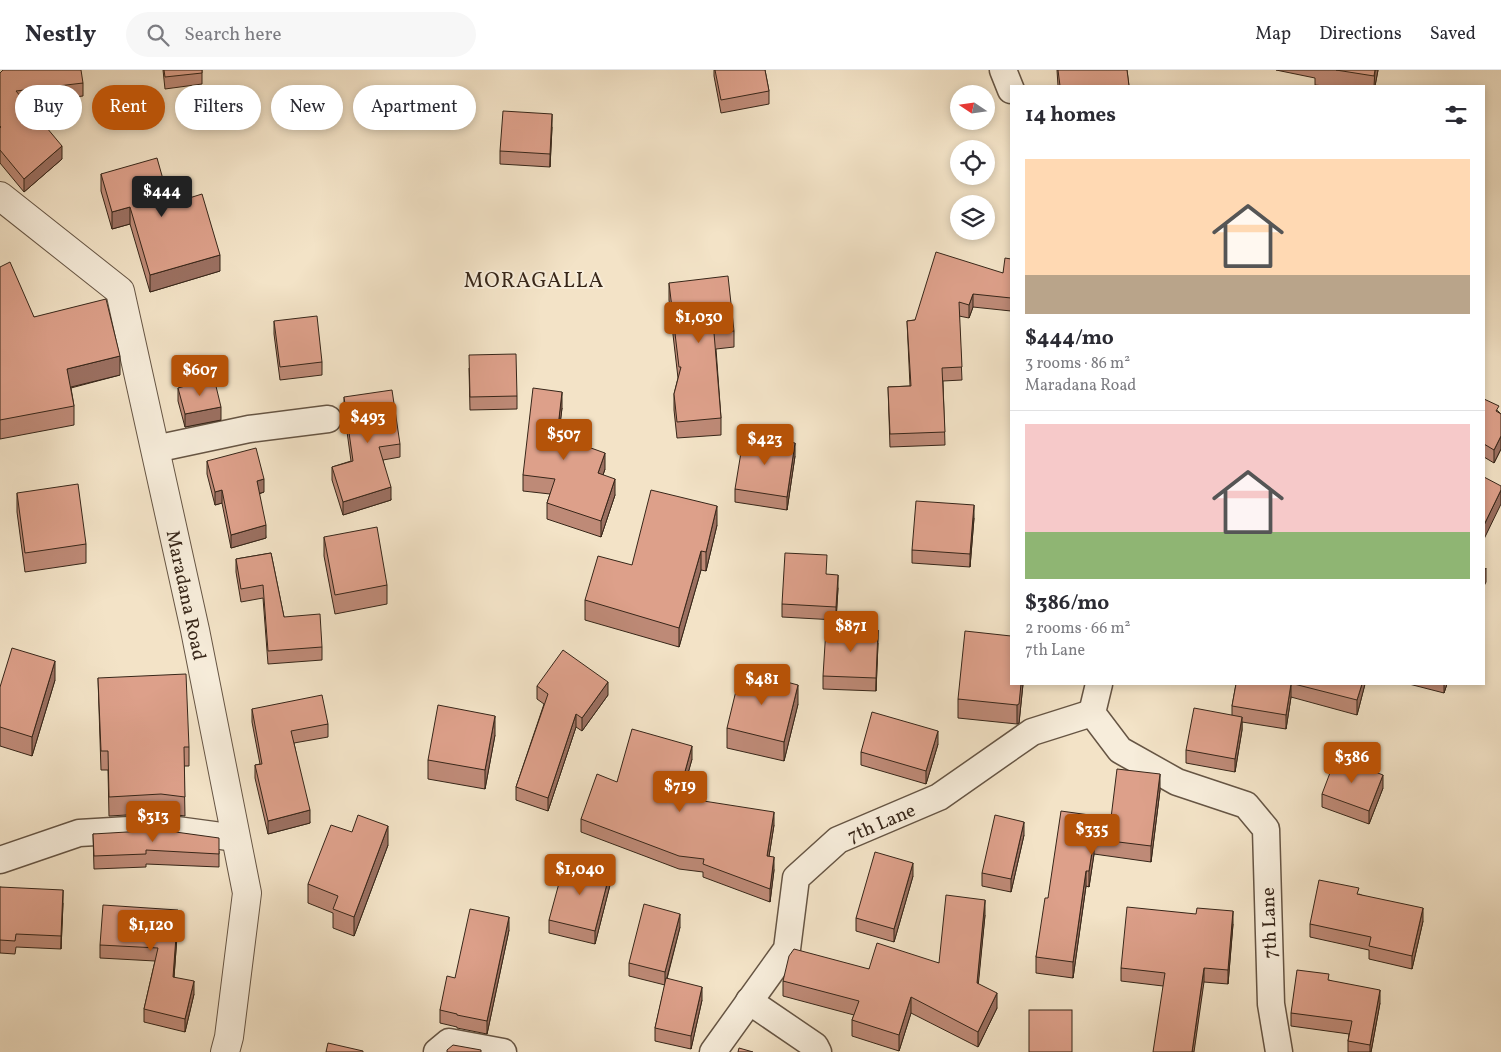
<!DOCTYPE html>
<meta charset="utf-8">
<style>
:root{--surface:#fff;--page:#f7f7f7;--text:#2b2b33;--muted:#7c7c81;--line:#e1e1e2;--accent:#b45309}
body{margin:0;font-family:Vollkorn,serif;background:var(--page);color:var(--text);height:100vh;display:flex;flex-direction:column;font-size:19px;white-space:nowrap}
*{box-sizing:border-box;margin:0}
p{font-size:16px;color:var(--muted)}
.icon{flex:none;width:28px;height:28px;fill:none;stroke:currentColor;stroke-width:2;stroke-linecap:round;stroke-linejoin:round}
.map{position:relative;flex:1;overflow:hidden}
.side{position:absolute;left:1010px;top:15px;width:475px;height:600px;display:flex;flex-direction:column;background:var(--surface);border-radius:0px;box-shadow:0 2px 8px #0003}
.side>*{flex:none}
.banner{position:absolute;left:15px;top:15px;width:475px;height:45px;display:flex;gap:10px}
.needle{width:32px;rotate:283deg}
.controls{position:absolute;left:950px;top:15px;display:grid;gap:10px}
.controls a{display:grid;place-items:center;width:45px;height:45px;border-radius:50%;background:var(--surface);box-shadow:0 2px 8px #0003;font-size:25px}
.price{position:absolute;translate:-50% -42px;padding:0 11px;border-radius:5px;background:var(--accent);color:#fff;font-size:16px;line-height:32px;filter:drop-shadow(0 1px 2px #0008)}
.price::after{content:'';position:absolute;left:50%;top:30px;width:15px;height:11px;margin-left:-8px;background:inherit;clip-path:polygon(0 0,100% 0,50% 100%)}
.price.active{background:#222;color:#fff}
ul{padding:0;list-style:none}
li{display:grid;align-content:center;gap:10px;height:265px;padding:0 15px}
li+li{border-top:1px solid var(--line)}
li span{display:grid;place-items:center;height:155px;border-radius:0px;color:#555}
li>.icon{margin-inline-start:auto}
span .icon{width:90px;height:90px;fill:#fffc;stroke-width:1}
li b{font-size:21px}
h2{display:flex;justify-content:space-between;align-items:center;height:60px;padding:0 15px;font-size:21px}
.chip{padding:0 18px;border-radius:22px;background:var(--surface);box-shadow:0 2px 8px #0003;font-size:18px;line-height:45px}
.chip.active{background:var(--accent);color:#fff}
header{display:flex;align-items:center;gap:30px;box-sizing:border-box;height:70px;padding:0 25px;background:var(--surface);border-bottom:1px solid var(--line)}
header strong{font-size:24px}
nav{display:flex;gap:28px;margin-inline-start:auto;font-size:18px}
.search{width:350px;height:45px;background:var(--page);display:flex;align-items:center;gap:12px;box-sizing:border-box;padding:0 18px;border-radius:28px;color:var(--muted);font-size:19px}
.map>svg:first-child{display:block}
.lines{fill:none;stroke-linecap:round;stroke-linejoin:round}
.minor-casing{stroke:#654;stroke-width:29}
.tertiary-casing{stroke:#654;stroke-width:30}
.minor{stroke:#f7eddb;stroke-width:26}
.tertiary{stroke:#f7eddb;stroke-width:28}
.wall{fill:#be8a77;stroke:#372619}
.shaded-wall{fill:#9b7061;stroke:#372619}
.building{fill:#dda08a;stroke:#372619}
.labels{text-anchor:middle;stroke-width:4;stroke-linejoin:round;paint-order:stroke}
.street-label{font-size:19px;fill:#372619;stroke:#f7eddb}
.quarter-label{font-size:21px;letter-spacing:1px;fill:#372619;stroke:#f7eddb}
</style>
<header>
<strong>Nestly</strong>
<div class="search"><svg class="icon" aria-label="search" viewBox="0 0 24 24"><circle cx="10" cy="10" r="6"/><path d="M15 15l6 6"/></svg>Search here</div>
<nav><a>Map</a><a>Directions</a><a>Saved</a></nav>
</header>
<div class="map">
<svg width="1501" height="982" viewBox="0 0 1501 982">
<rect width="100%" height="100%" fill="#f3e3c7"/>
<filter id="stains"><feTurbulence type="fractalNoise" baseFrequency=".004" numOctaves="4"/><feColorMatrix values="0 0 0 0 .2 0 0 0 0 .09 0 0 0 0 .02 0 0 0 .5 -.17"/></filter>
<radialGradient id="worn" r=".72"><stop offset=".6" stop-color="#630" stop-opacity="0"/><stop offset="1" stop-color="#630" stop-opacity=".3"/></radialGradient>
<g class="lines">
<g class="minor-casing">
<g id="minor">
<polyline points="1003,0 1011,20"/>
<polyline points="155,379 249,359 328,349"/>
<polyline points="1099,614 1092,643 1120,680 1177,712 1246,735 1266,759 1271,934 1279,982"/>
<polyline points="0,790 79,763 162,758 236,768"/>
<polyline points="749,931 815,976 818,982"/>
<polyline points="437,982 449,972 503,982"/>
<polyline points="713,982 787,879 796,808 838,770 939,727 1032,662 1092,643"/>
</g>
</g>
<g class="tertiary-casing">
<polyline id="tertiary" points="0,126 120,221 195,560 247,823 229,967 225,982"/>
</g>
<use href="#minor" class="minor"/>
<use href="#tertiary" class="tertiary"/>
</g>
<g class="wall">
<polygon points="163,0 202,0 202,14 165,19"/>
<polygon points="714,0 765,0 769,21 769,34 721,43 714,6"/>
<polygon points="1057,0 1127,0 1129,16 1058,16"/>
<polygon points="1276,0 1378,0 1375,16 1324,16 1315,15 1315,8"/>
<polygon points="0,3 83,13 83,26 26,33 62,89 24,122 0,93"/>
<polygon points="552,57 550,97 500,94 500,81"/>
<polygon points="101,104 170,134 220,201 150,222 130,154 112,159 101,121"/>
<polygon points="1011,189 1011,241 973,237 969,248 959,246 962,310 943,311 945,375 890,377 888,317 910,316 907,251 915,250 1003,203"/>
<polygon points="0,197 34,247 120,305 71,318 74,336 74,355 0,369"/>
<polygon points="669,213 734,261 734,277 716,279 721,348 721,365 677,368 674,340 674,324 678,308 669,230"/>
<polygon points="274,251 322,292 322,305 280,310 274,264"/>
<polygon points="469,298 517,326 517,339 470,340"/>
<polygon points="178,318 221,350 185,357 178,331"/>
<polygon points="344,327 400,374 400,387 383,390 391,430 343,445 332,410 332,397 351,391 344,340"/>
<polygon points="1484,329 1499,342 1501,344 1501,379 1494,393 1484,387"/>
<polygon points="562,338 558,367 605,399 603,405 615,425 601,467 547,449 547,433 550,424 523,421 523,405"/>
<polygon points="795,386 787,440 735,432 735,419"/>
<polygon points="207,391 264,422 259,424 266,468 231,478 222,433 215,435 207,404"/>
<polygon points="17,423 86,474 86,493 25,502 17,442"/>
<polygon points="974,448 970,497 912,493 912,480"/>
<polygon points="717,455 706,501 701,500 679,577 585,550 585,530 632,495"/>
<polygon points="324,467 387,515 387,534 335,544 324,486"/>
<polygon points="271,483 284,547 322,577 322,590 268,594 263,528 241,532 236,502 236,489"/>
<polygon points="827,504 838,518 836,550 782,547 782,534"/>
<polygon points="878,573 876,621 823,619 823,606"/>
<polygon points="98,608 189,677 189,696 184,696 185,746 161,743 109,746 108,700 101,700"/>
<polygon points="55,610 32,686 0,676 0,617"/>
<polygon points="1023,614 1019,653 1017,654 958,648 958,629"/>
<polygon points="1236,614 1365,614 1357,645 1291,627 1286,659 1242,652 1242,660 1235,702 1186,693 1186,680 1232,645 1232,636"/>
<polygon points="1409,614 1447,614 1444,623"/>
<polygon points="537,616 608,625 582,661 576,657 548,741 516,730 516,717 544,634 537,629"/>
<polygon points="798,634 784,691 727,678 727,658"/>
<polygon points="252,639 328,654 328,667 294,673 310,753 268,764 255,708 255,695 260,694 252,652"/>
<polygon points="495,665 485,719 428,709 428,690"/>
<polygon points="938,674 926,714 861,695 861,682"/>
<polygon points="692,689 681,727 774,755 769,786 774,800 770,832 703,807 703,802 679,799 581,762 581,749 617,712"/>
<polygon points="1383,718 1369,754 1322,737 1322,724"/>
<polygon points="1160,720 1151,792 1094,784 1089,817 1086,816 1073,908 1036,903 1036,887 1048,828 1111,748"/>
<polygon points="93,764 219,781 219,797 146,794 146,797 94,799"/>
<polygon points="1024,765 1011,822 982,816 982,803"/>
<polygon points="388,775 354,866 333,858 333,843 308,833 308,814"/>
<polygon points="913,806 894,872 856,861 856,848"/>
<polygon points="610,815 595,874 549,863 549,850"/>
<polygon points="0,817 63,833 61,879 16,877 15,884 0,883"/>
<polygon points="1359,824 1423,851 1412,899 1369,889 1369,880 1310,867 1310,854"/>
<polygon points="985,845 978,913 997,938 978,977 911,943 899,981 852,966 852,950 854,945 783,926 783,911 869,899 939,893"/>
<polygon points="178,853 174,907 194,924 185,962 144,952 144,939 155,891 100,888 100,875"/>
<polygon points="1233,854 1228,914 1204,912 1163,916 1121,911 1121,898"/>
<polygon points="680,857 667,909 702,930 691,979 655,971 655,958 665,915 629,906 629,893"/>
<polygon points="509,860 487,964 457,958 457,957 440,953 440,940 455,908"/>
<polygon points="1329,910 1380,933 1371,982 1348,982 1348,971 1349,964 1291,956 1291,943"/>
</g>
<g class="shaded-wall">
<polygon points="1375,0 1378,0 1375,16 1374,16"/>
<polygon points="552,44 552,57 550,97 550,84"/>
<polygon points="62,76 62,89 24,122 24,109"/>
<polygon points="130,137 130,154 112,159 112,142"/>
<polygon points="220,185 220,201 150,222 150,205"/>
<polygon points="973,224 973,237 969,248 969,235"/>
<polygon points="120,286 120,305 67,318 67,299"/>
<polygon points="562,322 562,338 557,382 557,366"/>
<polygon points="221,337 221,350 185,357 185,344"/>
<polygon points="1501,366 1501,379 1494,393 1494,380"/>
<polygon points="795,373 795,386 787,440 787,427"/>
<polygon points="605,383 605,399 598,419 598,403"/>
<polygon points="264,409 264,422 257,424 257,411"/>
<polygon points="615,409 615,425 601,467 601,451"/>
<polygon points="391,417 391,430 343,445 343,432"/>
<polygon points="222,420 222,433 215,435 215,422"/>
<polygon points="1501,420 1501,434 1484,469 1484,455"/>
<polygon points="974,435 974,448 970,497 970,484"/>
<polygon points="717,436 717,455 706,501 706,482"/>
<polygon points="266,455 266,468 231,478 231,465"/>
<polygon points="701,481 701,500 679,577 679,558"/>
<polygon points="1486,498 1486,512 1484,516 1484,501"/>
<polygon points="838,505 838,518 836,550 836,537"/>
<polygon points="878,560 878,573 876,621 876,608"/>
<polygon points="55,591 55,610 32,686 32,667"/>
<polygon points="608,612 608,625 582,661 582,648"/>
<polygon points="1021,614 1023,614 1019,653 1017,654 1017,635"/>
<polygon points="1291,614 1291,627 1286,659 1286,645"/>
<polygon points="1362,614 1365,614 1357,645 1357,630"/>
<polygon points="1444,614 1447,614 1444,623"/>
<polygon points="798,615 798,634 784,691 784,672"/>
<polygon points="576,644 576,657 548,741 548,728"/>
<polygon points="495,646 495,665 485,719 485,700"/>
<polygon points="1242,647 1242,660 1235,702 1235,689"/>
<polygon points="938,661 938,674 926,714 926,701"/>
<polygon points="692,676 692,689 678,740 678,727"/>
<polygon points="1160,704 1160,720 1151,792 1151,776"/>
<polygon points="1383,705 1383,718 1369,754 1369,741"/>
<polygon points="310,740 310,753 268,764 268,751"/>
<polygon points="774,742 774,755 767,799 767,786"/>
<polygon points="1024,752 1024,765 1011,822 1011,809"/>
<polygon points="388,756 388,775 354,866 354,847"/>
<polygon points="1094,769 1094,784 1089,817 1089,801"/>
<polygon points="774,787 774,800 770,832 770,819"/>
<polygon points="913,793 913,806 894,872 894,859"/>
<polygon points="1086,801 1086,816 1073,908 1073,892"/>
<polygon points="610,802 610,815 595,874 595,861"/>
<polygon points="63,820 63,833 61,879 61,866"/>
<polygon points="985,830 985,845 977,928 977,913"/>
<polygon points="1423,838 1423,851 1412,899 1412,886"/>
<polygon points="178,840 178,853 173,920 173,907"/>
<polygon points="1233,841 1233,854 1228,914 1228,900"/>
<polygon points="680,844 680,857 665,915 665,902"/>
<polygon points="509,847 509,860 487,964 487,951"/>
<polygon points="1204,898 1204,912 1194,982 1192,982"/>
<polygon points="194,911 194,924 185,962 185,949"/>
<polygon points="702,917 702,930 691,979 691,966"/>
<polygon points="1380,920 1380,933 1371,982 1370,982 1370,975"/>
<polygon points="997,923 997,938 978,977 978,962"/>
<polygon points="911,927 911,943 899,981 899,965"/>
</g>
<g class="building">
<polygon points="3,0 81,0 83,13 16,21 62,76 24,109 0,80 0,58 1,57 0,56 0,3"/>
<polygon points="164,0 202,0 202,3 165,7"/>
<polygon points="715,0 765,0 769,21 721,30"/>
<polygon points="1058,0 1127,0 1129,16 1060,16"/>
<polygon points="1336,0 1375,0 1374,6"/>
<polygon points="503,41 552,44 550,84 500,81"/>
<polygon points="157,88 170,134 202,124 220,185 150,205 130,137 112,142 101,104"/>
<polygon points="936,182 1003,203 1005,188 1011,189 1011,228 973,224 969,235 959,232 962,297 942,298 945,362 890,364 888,317 911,316 907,251 915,250"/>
<polygon points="10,192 34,247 106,229 120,286 67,299 74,336 0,350 0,197"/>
<polygon points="728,206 734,261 714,263 721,348 677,352 674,324 681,297 679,297 669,213"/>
<polygon points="317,246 322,292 280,297 274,251"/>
<polygon points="516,284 517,326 470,327 469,285"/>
<polygon points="214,308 221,337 185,344 178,318"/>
<polygon points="533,318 562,322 557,366 605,383 598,403 615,409 601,451 547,433 555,409 523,405"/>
<polygon points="392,320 400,374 379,377 391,417 343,432 332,397 353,391 344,327"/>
<polygon points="1484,329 1499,336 1496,341 1501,344 1501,366 1494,380 1484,374"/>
<polygon points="744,364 795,373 787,427 735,419"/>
<polygon points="256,378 264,409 257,411 266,455 231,465 222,420 215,422 207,391"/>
<polygon points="1484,407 1501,416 1501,420 1484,455"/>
<polygon points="78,414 86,474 25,483 17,423"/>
<polygon points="651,420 717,436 706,482 701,481 679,558 585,530 598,486 632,495"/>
<polygon points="916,431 974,435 970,484 912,480"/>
<polygon points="377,457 387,515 335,525 324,467"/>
<polygon points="271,483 284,547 320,544 322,577 268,581 263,515 241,519 236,489"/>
<polygon points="785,483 827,485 826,504 838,505 836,537 782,534"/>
<polygon points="826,558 878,560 876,608 823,606"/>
<polygon points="965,561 1011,566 1011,614 1021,614 1019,634 1017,635 958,629"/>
<polygon points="12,578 55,591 32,667 0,657 0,617"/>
<polygon points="563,580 608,612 582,648 576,644 548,728 516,717 548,624 537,616"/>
<polygon points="741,600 798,615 784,672 727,658"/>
<polygon points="186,604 189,677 184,677 185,727 161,724 109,727 108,681 101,681 98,608"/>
<polygon points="1236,614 1291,614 1286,645 1232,636"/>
<polygon points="1294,614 1362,614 1357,630"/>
<polygon points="322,625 328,654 291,661 310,740 268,751 255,695 262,694 252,639"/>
<polygon points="438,635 495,646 485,700 428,690"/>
<polygon points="1194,638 1242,647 1235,689 1186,680"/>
<polygon points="872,642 938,661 926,701 861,682"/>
<polygon points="632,659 692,676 678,727 774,742 767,786 774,787 770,819 703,794 704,789 679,786 581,749 597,704 617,712"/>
<polygon points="1336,687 1383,705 1369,741 1322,724"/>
<polygon points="1117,699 1160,704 1151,776 1094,769 1089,801 1086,801 1073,892 1036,887 1045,828 1048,828 1061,741 1111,748"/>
<polygon points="358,745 388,756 354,847 333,839 338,826 308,814 331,755 352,762"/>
<polygon points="995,745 1024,752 1011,809 982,803"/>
<polygon points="161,760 219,768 219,784 146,780 146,784 94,786 93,764"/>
<polygon points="875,782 913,793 894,859 856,848"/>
<polygon points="565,791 610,802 595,861 549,850"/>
<polygon points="1319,810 1359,818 1357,824 1423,838 1412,886 1369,876 1371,867 1310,854"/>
<polygon points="0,817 63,820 61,866 16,864 15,871 0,870"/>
<polygon points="946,825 985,830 977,913 997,923 978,962 911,927 899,965 852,950 859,931 783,911 789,886 794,879 869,899 877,873 939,893"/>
<polygon points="644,834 680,844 665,902 629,893"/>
<polygon points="103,835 178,840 173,907 194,911 185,949 144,939 158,878 100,875"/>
<polygon points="1127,837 1196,844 1197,838 1233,841 1228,900 1204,898 1192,982 1153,982 1165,903 1121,898"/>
<polygon points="470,839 509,847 487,951 457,945 457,944 440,940 447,906 455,908"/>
<polygon points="1297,900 1329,904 1328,910 1380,920 1370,975 1348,971 1352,951 1291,943"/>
<polygon points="666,908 702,917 691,966 655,958"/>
<rect x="1029" y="940" width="43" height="42"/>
<polygon points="328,973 363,981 363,982 326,982"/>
<polygon points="453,975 481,980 481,982 447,982 447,980"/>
<polygon points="739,978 753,982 738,982"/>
</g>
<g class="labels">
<g class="street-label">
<text transform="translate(187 525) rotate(78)" y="7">Maradana Road</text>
<text transform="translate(881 752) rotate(-23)" y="7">7th Lane</text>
<text transform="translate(1268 853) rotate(-92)" y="7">7th Lane</text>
</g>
<g class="quarter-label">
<text x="534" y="217">MORAGALLA</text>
</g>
</g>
<rect width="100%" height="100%" filter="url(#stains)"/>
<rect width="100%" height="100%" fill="url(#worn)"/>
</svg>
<div class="controls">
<a><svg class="needle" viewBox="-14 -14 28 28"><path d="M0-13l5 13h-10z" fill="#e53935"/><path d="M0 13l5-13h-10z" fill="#7c7c81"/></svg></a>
<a><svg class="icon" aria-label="locate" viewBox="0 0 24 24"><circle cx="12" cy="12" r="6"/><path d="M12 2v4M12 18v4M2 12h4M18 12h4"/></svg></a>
<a><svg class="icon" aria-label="layers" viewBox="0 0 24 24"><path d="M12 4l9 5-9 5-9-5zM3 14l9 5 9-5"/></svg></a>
</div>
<b class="price active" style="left:162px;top:148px">$444</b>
<b class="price" style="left:699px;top:274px">$1,030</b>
<b class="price" style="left:200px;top:327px">$607</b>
<b class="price" style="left:368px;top:374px">$493</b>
<b class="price" style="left:564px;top:391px">$507</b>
<b class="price" style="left:765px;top:396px">$423</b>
<b class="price" style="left:851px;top:583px">$871</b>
<b class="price" style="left:762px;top:636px">$481</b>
<b class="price" style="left:1352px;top:714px">$386</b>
<b class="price" style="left:680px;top:743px">$719</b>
<b class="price" style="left:153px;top:773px">$313</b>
<b class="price" style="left:1092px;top:786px">$335</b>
<b class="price" style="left:580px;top:826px">$1,040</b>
<b class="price" style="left:151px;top:882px">$1,120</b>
<div class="banner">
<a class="chip">Buy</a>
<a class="chip active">Rent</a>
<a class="chip">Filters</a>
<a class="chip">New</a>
<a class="chip">Apartment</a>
</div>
<section class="side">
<h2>14 homes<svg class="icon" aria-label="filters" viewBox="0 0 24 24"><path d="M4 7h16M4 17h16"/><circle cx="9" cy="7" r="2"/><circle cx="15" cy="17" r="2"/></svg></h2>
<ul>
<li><span style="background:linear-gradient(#ffd9b3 75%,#b9a48a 0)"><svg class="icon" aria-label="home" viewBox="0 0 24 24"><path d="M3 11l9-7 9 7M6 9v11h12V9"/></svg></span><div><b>$444/mo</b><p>3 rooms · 86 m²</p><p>Maradana Road</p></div></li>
<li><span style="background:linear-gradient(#f6c9c9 70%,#8fb573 0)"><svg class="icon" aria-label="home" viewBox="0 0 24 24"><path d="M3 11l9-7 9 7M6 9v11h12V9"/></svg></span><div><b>$386/mo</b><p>2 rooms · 66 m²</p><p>7th Lane</p></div></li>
</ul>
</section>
</div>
